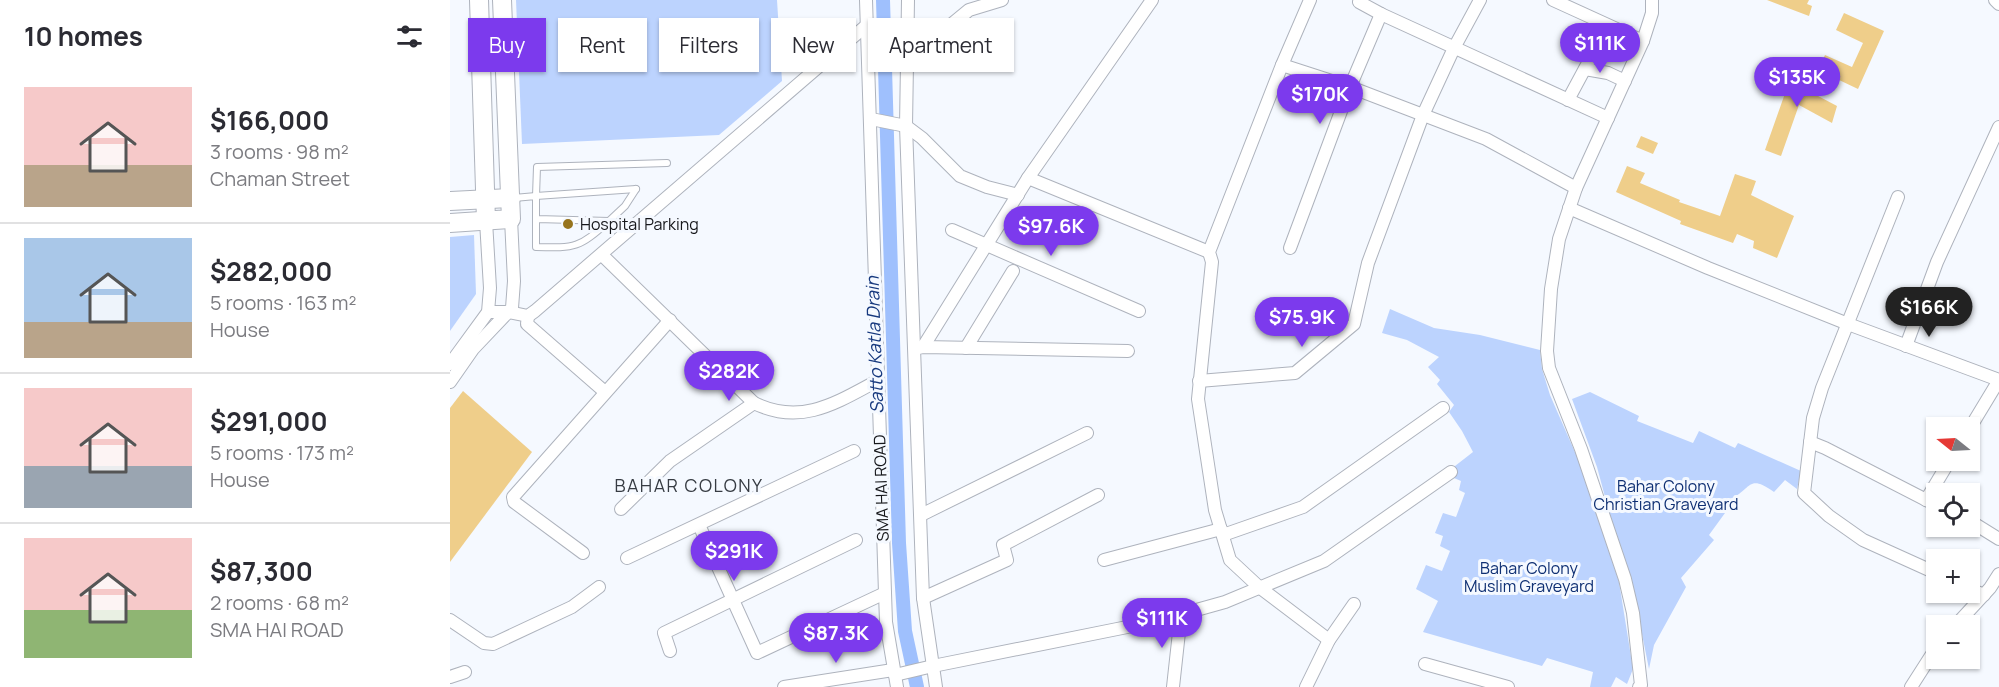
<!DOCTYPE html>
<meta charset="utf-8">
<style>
:root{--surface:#fff;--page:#f2f2f3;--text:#2b2b33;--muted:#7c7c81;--line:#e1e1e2;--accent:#7c3aed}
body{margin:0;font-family:Manrope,sans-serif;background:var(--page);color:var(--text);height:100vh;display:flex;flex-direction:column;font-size:22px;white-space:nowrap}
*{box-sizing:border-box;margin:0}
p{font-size:20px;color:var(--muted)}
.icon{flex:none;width:33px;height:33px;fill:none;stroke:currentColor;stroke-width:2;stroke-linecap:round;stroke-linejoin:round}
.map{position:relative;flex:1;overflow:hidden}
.sheet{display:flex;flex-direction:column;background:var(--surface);width:450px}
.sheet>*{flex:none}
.banner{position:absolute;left:18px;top:18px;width:570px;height:54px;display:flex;gap:12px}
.needle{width:39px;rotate:288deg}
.tools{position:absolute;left:1476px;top:417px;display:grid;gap:12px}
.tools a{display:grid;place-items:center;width:54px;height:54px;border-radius:0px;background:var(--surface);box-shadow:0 2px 4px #0004;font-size:30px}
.price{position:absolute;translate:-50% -51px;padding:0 14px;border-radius:21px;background:var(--accent);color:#fff;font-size:20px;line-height:39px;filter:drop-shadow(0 2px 3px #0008)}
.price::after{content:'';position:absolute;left:50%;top:36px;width:18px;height:14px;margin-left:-9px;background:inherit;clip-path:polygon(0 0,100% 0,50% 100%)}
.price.on{background:#222;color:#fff}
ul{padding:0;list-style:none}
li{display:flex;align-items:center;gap:18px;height:150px;padding:0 24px}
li+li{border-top:2px solid var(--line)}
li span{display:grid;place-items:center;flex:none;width:168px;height:120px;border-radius:0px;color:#555}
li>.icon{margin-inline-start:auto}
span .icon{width:72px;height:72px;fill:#fffc;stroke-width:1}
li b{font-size:26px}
h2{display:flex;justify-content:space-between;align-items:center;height:72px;padding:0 24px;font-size:26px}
.chip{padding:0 21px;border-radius:0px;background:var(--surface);box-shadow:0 2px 4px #0004;font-size:21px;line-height:54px}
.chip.on{background:var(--accent);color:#fff}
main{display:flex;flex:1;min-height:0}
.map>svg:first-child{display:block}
.green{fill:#bcd3fe}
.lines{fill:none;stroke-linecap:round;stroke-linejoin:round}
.canal{stroke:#9fc0fd;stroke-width:14}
.building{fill:#efce8a}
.lane-casing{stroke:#aeb3bd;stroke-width:8}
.street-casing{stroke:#aeb3bd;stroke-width:14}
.secondary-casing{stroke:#aeb3bd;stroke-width:20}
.lane{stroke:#fff;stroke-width:6}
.street{stroke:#fff;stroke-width:12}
.secondary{stroke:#fff;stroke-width:18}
.poi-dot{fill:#97741d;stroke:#f5f9ff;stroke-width:2}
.labels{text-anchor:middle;stroke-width:6;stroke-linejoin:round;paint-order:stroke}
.poi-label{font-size:16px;fill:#16171b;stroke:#f5f9ff;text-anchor:start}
.park-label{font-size:16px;fill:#0e2f73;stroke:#f5f9ff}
.street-label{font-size:16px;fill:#16171b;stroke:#f5f9ff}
.water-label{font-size:18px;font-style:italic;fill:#17397e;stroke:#f5f9ff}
.neighbourhood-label{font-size:18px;letter-spacing:1.5px;fill:#373c43;stroke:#f5f9ff}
</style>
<main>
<section class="sheet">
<h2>10 homes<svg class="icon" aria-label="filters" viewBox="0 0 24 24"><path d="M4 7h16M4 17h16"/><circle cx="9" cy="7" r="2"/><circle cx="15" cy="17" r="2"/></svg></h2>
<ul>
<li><span style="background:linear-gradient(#f6c9c9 65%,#b9a48a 0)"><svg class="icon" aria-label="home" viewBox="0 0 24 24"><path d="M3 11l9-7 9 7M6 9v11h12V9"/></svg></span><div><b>$166,000</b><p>3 rooms · 98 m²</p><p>Chaman Street</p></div></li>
<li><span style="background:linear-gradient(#a9c7e8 70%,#b9a48a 0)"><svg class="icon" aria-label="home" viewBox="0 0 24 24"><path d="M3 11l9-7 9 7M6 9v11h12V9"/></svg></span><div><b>$282,000</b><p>5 rooms · 163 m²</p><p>House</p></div></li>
<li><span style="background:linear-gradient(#f6c9c9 65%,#9aa5b1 0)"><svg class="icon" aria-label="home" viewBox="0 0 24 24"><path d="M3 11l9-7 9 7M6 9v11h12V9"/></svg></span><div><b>$291,000</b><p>5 rooms · 173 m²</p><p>House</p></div></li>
<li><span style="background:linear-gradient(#f6c9c9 60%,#8fb573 0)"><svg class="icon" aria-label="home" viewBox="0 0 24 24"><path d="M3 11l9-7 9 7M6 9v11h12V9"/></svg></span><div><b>$87,300</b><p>2 rooms · 68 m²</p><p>SMA HAI ROAD</p></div></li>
</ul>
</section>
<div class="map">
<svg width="1549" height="687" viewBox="0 0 1549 687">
<rect width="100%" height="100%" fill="#f5f9ff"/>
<g class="green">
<polygon points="66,0 327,0 332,81 269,135 72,144"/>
<polygon points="24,235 26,294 0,331 0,237"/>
<polygon points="940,309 984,328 1030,335 1090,350 1092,369 1100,395 1131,466 1169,582 1183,669 1177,684 1166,677 1161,687 1140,687 1143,672 1097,658 1092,666 973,632 988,601 966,589 976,565 992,571 1000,551 990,546 993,536 985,533 993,513 1006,517 1015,493 1009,490 1011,481 1004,478 1005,466 1023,452 1012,431 999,412 1004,405 987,384 990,380 978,367 989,357 957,340 932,333"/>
<path d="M1140 392 1189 416 1187 421 1243 443 1249 431 1285 448 1288 443 1351 471 1347 489 1335 480 1324 492C1297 473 1302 490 1280 499L1275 513 1259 535 1264 540 1231 578 1236 587 1204 645 1199 669 1181 579 1165 534 1147 467 1122 399Z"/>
</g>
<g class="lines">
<polyline class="canal" points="433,0 449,543 455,631 467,687"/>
</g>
<g class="building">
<polygon points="1317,0 1359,0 1357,4 1362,6 1359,16"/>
<polygon points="1394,13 1434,31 1408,89 1368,70 1375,55 1402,67 1413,43 1386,30"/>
<polygon points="1350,57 1361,61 1351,87 1387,106 1382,123 1349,105 1331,156 1315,150 1339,82 1340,83"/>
<polygon points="1191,136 1208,143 1203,154 1186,147"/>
<polygon points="1177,166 1195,173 1190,183 1230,200 1229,202 1270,216 1285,174 1306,181 1301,195 1344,216 1327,258 1303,248 1304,241 1287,234 1283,243 1230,224 1231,221 1166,192"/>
<polygon points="13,391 82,452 0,562 0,408"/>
</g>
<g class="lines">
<g class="lane-casing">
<g id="lane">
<polyline points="186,189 86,196 87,167 217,163"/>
<path d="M64 198 86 196V247C126 248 129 248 159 221L87 219"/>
<polyline points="159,221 175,206 186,189"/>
</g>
</g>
<g class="street-casing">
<g id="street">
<polyline points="416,0 435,593 436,622 447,687"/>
<polyline points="458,0 456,126 473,598 486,687"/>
<polyline points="860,0 832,65 759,252 762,262 748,399 765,510 780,560 809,587 879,640"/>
<polyline points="910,0 909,2 931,14 1158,118"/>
<polyline points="1103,0 1193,41"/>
<polyline points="1545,0 1549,4"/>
<polyline points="457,47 485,38 519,10 552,0"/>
<polyline points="832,65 900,87 1036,139 1126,188"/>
<polyline points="1135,69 1158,73 1175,81"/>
<polyline points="1118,100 1154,33"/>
<polyline points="421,119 456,126 472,138 510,176 537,187 568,195"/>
<polyline points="578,178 759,252"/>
<polyline points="1448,197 1372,388 1363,418 1354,493 1379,516 1413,540 1486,573"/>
<polyline points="1119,208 1258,268 1398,324 1549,380"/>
<polyline points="502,230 689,311"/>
<polyline points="840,248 900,87 931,14"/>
<polyline points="152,255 304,403"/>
<polyline points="38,312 59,312 78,316 85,311 417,25"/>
<polyline points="78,316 77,324 155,392"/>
<polyline points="1456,346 1487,262 1549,127"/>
<polyline points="473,347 578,178 702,0"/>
<polyline points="468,348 473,347 678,351"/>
<polyline points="516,348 563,271"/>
<polyline points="0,364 38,312 40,288 36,221"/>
<polyline points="749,381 845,373 904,324 918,263 973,115 1004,48 1030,0"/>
<polyline points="0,382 23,349 62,308 64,281 61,219"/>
<polyline points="1520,428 1549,380"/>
<polyline points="1360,442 1375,448 1486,505"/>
<polyline points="1476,500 1500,460"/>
<path d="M171 509 220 461 304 403C351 426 386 403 427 381"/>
<polyline points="471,515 637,433"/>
<polyline points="1520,521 1549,539"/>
<polyline points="249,525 307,653 435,593"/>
<polyline points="773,535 853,507 993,408"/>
<polyline points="133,553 64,502 63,497 220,320"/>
<polyline points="177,558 404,451"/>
<polyline points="654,560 771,529"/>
<polyline points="1520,589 1534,595"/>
<polyline points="473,598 557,560 553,545 648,495"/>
<polyline points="0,620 34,643 43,644 122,607 149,587"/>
<polyline points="1505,626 1540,588 1549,574"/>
<polyline points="220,651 214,633 406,540"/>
<polyline points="975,664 1058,687"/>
<polyline points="445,675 483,666 707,621 775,602 874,561 1001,472"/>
<polyline points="0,677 15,672"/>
<polyline points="334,687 443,670"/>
<polyline points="723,687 731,614"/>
<polyline points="856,687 879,640 904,604"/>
<polyline points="1189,687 1191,685 1183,613 1175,579 1131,449 1099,368 1097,351 1101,289 1109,239 1126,188 1193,41 1202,13 1202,0"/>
<polyline points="1461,687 1486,648"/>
</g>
</g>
<g class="secondary-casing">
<g id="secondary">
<polyline points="29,0 36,221"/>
<polyline points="0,201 61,198"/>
<polyline points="0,223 61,219 52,0"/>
</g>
</g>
<use href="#lane" class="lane"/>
<use href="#street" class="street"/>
<use href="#secondary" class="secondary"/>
</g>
<circle class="poi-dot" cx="118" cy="224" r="6"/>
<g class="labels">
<g class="poi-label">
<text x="130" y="230">Hospital Parking</text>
</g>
<g class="park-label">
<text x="1216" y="492">Bahar Colony<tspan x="1216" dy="18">Christian Graveyard</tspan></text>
<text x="1079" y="574">Bahar Colony<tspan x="1079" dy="18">Muslim Graveyard</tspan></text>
</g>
<g class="street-label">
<text transform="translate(431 488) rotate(-92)" y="6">SMA HAI ROAD</text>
</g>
<g class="water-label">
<text transform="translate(425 345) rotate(-92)" y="6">Satto Katla Drain</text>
</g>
<g class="neighbourhood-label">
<text x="239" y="492">BAHAR COLONY</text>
</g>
</g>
</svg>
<div class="tools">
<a><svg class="needle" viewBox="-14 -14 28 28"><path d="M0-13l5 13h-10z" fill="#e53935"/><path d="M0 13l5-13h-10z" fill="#7c7c81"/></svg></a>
<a><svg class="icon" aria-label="locate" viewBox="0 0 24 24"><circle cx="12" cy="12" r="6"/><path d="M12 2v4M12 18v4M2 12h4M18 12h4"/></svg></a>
<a>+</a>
<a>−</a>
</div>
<b class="price" style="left:1150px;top:74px">$111K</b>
<b class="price" style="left:1347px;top:108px">$135K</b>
<b class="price" style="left:870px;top:125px">$170K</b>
<b class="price" style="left:601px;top:257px">$97.6K</b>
<b class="price on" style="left:1479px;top:338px">$166K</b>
<b class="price" style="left:852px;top:348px">$75.9K</b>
<b class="price" style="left:279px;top:402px">$282K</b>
<b class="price" style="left:284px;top:582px">$291K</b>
<b class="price" style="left:712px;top:649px">$111K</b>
<b class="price" style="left:386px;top:664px">$87.3K</b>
<div class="banner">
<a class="chip on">Buy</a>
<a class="chip">Rent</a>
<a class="chip">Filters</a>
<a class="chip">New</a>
<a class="chip">Apartment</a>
</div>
</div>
</main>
